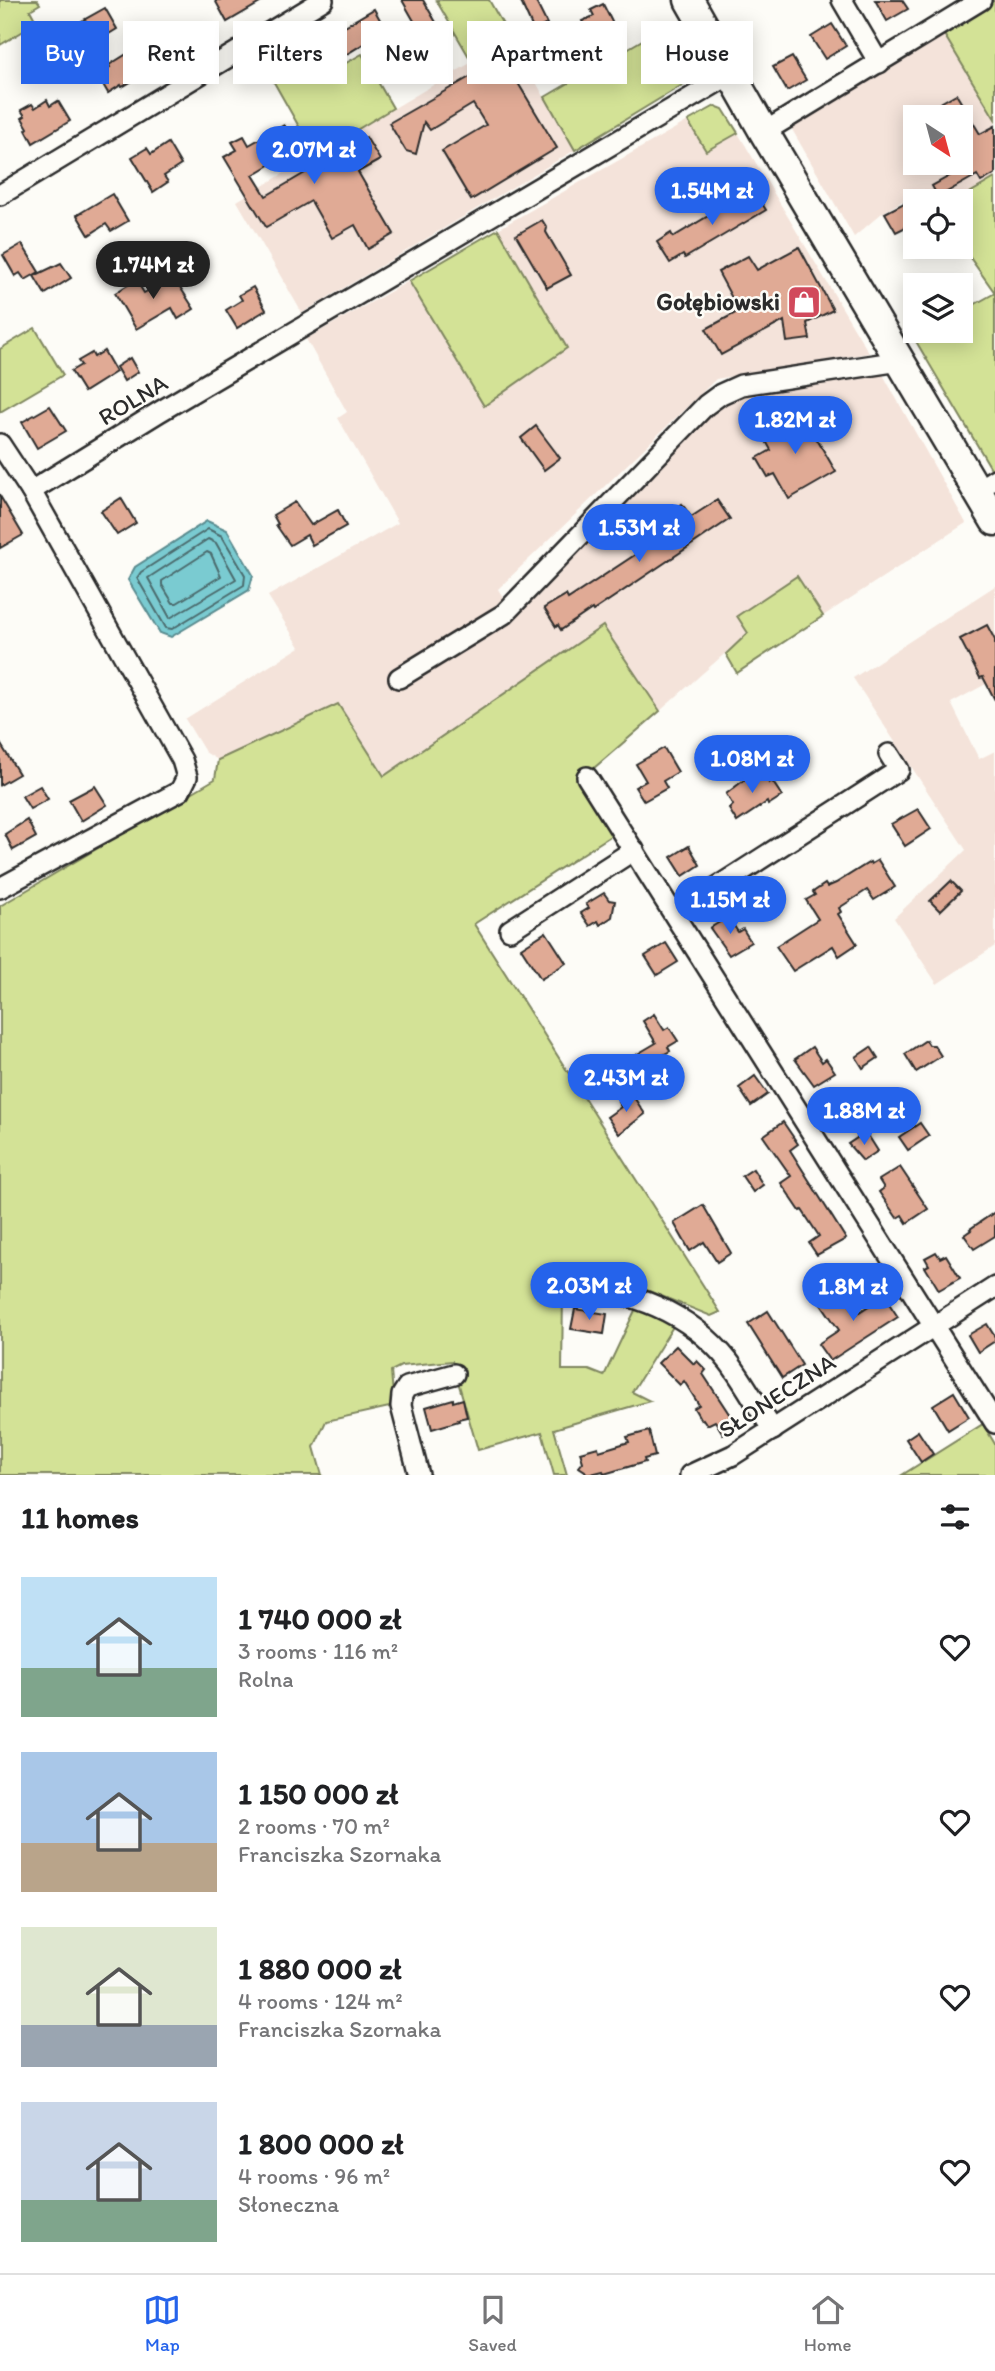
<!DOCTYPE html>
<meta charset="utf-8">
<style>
:root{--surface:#fff;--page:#f6f6f6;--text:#202124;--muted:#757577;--line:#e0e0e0;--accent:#2563eb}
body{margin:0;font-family:Itim,sans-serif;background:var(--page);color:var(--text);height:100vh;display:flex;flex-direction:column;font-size:26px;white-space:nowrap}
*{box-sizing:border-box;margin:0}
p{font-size:23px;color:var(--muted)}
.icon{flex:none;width:38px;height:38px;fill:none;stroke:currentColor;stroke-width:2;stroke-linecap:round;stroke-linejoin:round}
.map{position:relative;height:1475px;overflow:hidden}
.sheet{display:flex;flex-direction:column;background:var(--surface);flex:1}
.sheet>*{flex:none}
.guide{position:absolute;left:21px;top:21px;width:954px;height:63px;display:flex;gap:14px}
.needle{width:46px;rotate:144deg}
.buttons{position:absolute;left:903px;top:105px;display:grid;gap:14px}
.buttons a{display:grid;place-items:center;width:70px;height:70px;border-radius:0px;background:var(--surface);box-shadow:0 4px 18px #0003;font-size:35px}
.price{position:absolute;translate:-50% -60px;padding:0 16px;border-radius:24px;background:var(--accent);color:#fff;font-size:23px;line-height:46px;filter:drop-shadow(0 2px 4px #0008)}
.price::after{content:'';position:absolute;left:50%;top:42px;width:21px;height:16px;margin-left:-10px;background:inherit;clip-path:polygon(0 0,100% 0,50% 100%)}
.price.active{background:#222;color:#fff}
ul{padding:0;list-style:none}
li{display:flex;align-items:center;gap:21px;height:175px;padding:0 21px}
li span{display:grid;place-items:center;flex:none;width:196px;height:140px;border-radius:0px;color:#555}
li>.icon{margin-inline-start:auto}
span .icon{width:84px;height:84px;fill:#fffc;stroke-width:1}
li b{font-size:30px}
h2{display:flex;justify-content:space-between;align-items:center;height:84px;padding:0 21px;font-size:30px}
.chip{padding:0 24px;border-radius:0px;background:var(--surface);box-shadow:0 4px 18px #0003;font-size:24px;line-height:63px}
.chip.active{background:var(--accent);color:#fff}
.menu{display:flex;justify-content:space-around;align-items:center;height:98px;border-top:2px solid var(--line);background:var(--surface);font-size:19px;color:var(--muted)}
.menu a{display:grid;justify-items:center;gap:4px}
.menu .active{color:var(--accent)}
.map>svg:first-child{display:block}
.built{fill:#f4e3da;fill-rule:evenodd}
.green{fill:#d3e296;stroke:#7f8660;stroke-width:2}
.water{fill:#7acbd1;stroke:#5a8b8f;stroke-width:2}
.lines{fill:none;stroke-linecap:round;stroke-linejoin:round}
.shore{stroke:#4b6b6d;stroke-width:2}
.building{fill:#e0aa95;stroke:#2b2b2b;stroke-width:2}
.street-casing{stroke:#2b2b2b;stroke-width:24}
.secondary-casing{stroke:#2b2b2b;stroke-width:33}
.street{stroke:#fdfcf7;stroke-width:19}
.secondary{stroke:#fdfcf7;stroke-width:28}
.labels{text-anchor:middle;stroke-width:5;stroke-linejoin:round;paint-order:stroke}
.poi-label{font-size:24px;font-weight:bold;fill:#2b2b2b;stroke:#fdfcf7;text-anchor:end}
.street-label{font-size:24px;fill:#2b2b2b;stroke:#fdfcf7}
</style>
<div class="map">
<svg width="995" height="1475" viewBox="0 0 995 1475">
<rect width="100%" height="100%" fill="#fdfcf7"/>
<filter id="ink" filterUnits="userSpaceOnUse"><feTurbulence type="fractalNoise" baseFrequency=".0143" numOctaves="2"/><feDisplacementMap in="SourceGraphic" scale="14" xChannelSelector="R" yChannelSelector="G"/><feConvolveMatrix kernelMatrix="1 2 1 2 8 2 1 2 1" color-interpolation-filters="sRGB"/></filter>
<g filter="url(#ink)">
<g class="built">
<path d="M942 31 995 119V178L956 201H931L923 189 882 213 854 237 790 126ZM915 117H961V163H915Z"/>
<polygon points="511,39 575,150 302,313 237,201"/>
<polygon points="688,121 706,151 738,133 869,353 716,379 498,589 514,615 565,568 561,560 728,398 881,371 966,523 823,616 797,576 738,616 748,633 660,711 603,626 383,776 338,705 218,760 205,752 185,719 300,647 268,596 398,523 338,418 347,412 306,339 409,281 484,405 567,348 498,229"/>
<polygon points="995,586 995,679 951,703 979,759 995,751 995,946 937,984 894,918 966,850 853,678"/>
</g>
<g class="green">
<polygon points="0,0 37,0 40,4 30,10 37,23 0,45"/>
<polygon points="436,0 489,0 511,39 472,62"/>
<polygon points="995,0 995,119 942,31"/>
<polygon points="673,22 702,73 575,150 545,97"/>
<polygon points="298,32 323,76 362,54 393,108 315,155 258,54"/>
<polygon points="715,106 723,109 738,133 706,151 688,121"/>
<polygon points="995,178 995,468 992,470 914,338 927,331 961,331 961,312 995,293 961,245 961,201 956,201"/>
<polygon points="498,229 567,348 484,406 409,281"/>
<polygon points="35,328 63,375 0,412 0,349"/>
<polygon points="797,576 823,616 737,673 726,654 748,633 737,616"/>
<polygon points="603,626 660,711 579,781 612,835 474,924 720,1312 711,1316 629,1283 568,1272 563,1293 562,1370 589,1370 604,1376 637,1306 674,1325 632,1392 650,1401 554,1429 567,1475 554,1475 542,1432 478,1450 452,1361 401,1366 391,1371 394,1406 326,1421 314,1447 322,1475 0,1475 0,906 215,779 218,760 338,704 384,776"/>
<polygon points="983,1424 995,1444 995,1475 902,1475"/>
</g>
<polygon class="water" points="207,521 227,530 253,575 249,590 171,637 160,633 128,580 135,567"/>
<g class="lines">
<g class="shore">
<polygon points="208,529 222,536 245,575 244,585 172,629 166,628 137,578 141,572"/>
<polygon points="208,539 216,543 236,579 170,618 148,578"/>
<polygon points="207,552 211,554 221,576 177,603 173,603 162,585 162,581"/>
</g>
</g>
<g class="building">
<polygon points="215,0 265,0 227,22"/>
<polygon points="402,0 423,0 444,36 425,47 415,30 418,28"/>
<polygon points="520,0 535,0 547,24 534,31"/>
<polygon points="875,0 902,0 908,9 887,21"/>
<polygon points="603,4 620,38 589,54 582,41 590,37 582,21 594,16 591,10"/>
<polygon points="105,8 117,29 94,43 82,21"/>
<polygon points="374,9 397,50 379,60 374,50 370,52 365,43 329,65 316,43"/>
<polygon points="832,24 846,46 825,59 811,37"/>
<polygon points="138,47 143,57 148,58 147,63 151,70 122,87 121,85 108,93 97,74 110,67 109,65"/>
<polygon points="792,57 806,80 787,91 773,67"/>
<polygon points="503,58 557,148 471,200 442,151 486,125 473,104 430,130 424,122 416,154 406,151 389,123"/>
<polygon points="956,94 980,134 995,126 995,174 981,182 977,175 938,197 932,186 955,173 949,163 961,163 961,117 916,117"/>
<polygon points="47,100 50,106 58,101 70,121 33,143 26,130 28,128 22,118 25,116 21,110 32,104 35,108"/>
<polygon points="284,125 298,148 253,175 266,196 366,137 380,160 358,172 394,234 368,249 355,225 332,238 311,201 266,227 224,157 237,150 232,142 244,136 249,145"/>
<polygon points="168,143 181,165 164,176 168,182 153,192 132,157 147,148 151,154"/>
<polygon points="753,189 766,210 685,258 683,255 670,263 657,242 671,233 673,237"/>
<polygon points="112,194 128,221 111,231 106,224 89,235 77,215"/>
<polygon points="904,203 914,223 896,232 885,213"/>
<polygon points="542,220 547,228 546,232 571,275 547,288 516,235"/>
<polygon points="22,244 39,272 25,280 20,273 15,276 3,255"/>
<polygon points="799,247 833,310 807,323 810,339 787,342 784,321 721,355 706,329 739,311 718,272 748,256 757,270"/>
<polygon points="61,263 71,278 45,294 34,276"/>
<polygon points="173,276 194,309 178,319 172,308 136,329 115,293 136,280 144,293"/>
<polygon points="253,287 266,310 237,328 226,310 242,300 239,295"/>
<polygon points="104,351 116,372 84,392 71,371 81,365 78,361 92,353 94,357"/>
<polygon points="130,358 138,372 124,381 116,367"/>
<polygon points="50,406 66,431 37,448 22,422"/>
<polygon points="801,412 836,472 789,499 775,474 768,477 757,458 771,450 762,434"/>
<polygon points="536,426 560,458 544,470 521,438"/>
<polygon points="0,496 23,535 0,548"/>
<polygon points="121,498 136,523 117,535 101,511"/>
<polygon points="717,500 730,519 593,611 592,609 561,630 558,625 556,627 544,608 566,595 568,599 677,527 668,514 682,504 691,517"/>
<polygon points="295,502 311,525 338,510 346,526 312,545 307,535 290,545 276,525 278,524 273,515"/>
<polygon points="987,625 995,640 995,700 983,677 980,678 960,639"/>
<polygon points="0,743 19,774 0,785"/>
<polygon points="664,748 678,772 663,781 667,788 644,801 635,787 646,781 636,764"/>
<polygon points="753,773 764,774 769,783 772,781 782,796 768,805 767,802 737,822 729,809 733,805 726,794"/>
<polygon points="40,786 48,799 30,809 22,796"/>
<polygon points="95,786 107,805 81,821 69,800"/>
<polygon points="918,809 931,829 905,846 891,824"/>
<polygon points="27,820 36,837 13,850 5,834"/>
<polygon points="689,846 700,865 683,876 671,857"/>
<polygon points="878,860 895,887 874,900 867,890 839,908 841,912 838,914 857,944 839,956 833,946 793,971 776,946 818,919 806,900 815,895 813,892 825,884 827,887 836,883 870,862 871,864"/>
<polygon points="951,881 961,891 940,911 930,901"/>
<polygon points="604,893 609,900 615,901 612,917 600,925 598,921 590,926 581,913 589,908 586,904"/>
<polygon points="728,917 738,932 743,929 751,942 729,955 710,928"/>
<polygon points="546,932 566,963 541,979 521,948"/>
<polygon points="666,943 678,962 657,975 645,956"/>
<polygon points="654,1014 664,1030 669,1027 678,1041 668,1047 670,1051 654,1060 659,1067 646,1075 634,1056 656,1043 643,1021"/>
<polygon points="926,1040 929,1045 934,1045 941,1056 916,1072 905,1054"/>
<polygon points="812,1047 822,1062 826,1059 835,1072 814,1085 795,1059"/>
<polygon points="871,1047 878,1058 863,1068 856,1057"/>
<polygon points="755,1076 768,1094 751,1106 739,1088"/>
<polygon points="631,1093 645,1114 619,1134 607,1117 621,1107 618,1102"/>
<polygon points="783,1122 798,1144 790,1150 846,1239 817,1255 809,1243 819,1236 802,1210 800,1211 781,1183 791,1176 763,1136"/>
<polygon points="920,1123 929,1136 908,1150 899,1137"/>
<polygon points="866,1132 878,1151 863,1161 848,1144"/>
<polygon points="900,1167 928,1209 907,1223 902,1215 897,1218 879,1192 884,1188 879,1180"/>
<polygon points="753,1169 763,1185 753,1192 742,1176"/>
<polygon points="703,1205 731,1253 717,1262 704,1242 690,1251 674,1223"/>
<polygon points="995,1212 995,1236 974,1249 964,1235 971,1230 970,1229"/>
<polygon points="936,1252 940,1258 946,1255 960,1278 939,1290 925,1267 929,1265 925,1258"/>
<polygon points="840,1289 856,1314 884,1296 898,1317 830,1361 818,1344 839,1330 820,1302"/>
<polygon points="575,1309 607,1314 604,1334 571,1329"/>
<polygon points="768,1311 802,1365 782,1378 748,1324"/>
<polygon points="987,1324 995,1337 995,1341 978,1352 968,1335"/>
<polygon points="676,1346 694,1364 697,1361 706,1370 703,1374 737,1426 723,1434 715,1421 707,1425 703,1419 701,1420 694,1408 699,1405 684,1381 680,1385 658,1363"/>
<polygon points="954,1392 969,1417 948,1430 933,1405"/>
<polygon points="453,1399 453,1402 463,1399 467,1417 458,1419 459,1421 432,1429 426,1407"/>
<polygon points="649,1431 655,1456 644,1459 645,1462 604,1474 603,1471 587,1475 585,1471 579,1467 583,1462 580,1452 598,1447 599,1451 629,1442 627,1437"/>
<polygon points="918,1431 933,1454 921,1462 906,1439"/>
</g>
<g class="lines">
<g class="street-casing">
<g id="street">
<polyline points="842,0 879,63"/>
<polyline points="764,132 981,0"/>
<polyline points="0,195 323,0"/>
<polyline points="0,444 31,491"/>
<polyline points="977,490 995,479"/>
<polyline points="399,678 504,614 706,405 721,394 741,385 900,361"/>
<polyline points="587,777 995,1423"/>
<polyline points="0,888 180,791 187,777 182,760 31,491 159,412 731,74"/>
<polyline points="675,914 899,770 889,754"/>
<polyline points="510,930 634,850"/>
<path d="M568 1284C631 1292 688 1310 729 1362 745 1383 758 1408 773 1430"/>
<polyline points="419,1475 401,1406 402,1395 407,1387 454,1374"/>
<polyline points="690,1475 733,1455 995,1287"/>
</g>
</g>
<g class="secondary-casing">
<polyline id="secondary" points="689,0 764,132 995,521"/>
</g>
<use href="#street" class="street"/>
<use href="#secondary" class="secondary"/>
</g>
</g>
<defs>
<g id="shop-square" transform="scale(1.75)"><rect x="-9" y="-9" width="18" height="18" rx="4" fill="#d1495b" stroke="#fdfcf7"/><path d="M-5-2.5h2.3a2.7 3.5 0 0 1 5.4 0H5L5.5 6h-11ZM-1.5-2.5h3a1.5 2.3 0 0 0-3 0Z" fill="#fff"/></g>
</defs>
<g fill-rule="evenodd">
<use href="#shop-square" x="804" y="302"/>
</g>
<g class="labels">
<g class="poi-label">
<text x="780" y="310">Gołębiowski</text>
</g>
<g class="street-label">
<text transform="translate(133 400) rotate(-31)" y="8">ROLNA</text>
<text transform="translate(777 1396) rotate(-33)" y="8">SŁONECZNA</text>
</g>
</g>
</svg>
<div class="buttons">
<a><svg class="needle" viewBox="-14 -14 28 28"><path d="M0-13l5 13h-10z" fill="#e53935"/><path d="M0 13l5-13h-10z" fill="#757577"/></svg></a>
<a><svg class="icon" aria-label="locate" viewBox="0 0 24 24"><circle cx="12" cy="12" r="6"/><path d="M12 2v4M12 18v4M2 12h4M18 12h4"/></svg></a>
<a><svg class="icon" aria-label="layers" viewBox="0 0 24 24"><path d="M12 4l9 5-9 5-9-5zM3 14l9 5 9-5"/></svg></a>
</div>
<b class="price" style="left:314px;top:186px">2.07M zł</b>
<b class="price" style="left:712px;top:227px">1.54M zł</b>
<b class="price active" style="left:153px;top:301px">1.74M zł</b>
<b class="price" style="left:795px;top:456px">1.82M zł</b>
<b class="price" style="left:639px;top:564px">1.53M zł</b>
<b class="price" style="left:752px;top:795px">1.08M zł</b>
<b class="price" style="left:730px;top:936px">1.15M zł</b>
<b class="price" style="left:626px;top:1114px">2.43M zł</b>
<b class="price" style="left:864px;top:1147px">1.88M zł</b>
<b class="price" style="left:589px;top:1322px">2.03M zł</b>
<b class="price" style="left:853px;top:1323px">1.8M zł</b>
<div class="guide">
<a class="chip active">Buy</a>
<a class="chip">Rent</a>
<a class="chip">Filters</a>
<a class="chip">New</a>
<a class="chip">Apartment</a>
<a class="chip">House</a>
</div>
</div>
<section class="sheet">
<h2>11 homes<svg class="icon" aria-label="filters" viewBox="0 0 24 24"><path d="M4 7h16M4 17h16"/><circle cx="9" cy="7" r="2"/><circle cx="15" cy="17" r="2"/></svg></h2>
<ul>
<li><span style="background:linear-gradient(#bfe0f5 65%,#7fa58c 0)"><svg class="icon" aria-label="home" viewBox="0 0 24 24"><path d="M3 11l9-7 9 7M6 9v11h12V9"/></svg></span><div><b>1 740 000 zł</b><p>3 rooms · 116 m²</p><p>Rolna</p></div><svg class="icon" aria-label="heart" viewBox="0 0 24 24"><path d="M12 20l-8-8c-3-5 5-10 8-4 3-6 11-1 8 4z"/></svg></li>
<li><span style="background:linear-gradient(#a9c7e8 65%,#b9a48a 0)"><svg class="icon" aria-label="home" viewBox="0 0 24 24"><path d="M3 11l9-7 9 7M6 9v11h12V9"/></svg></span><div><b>1 150 000 zł</b><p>2 rooms · 70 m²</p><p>Franciszka Szornaka</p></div><svg class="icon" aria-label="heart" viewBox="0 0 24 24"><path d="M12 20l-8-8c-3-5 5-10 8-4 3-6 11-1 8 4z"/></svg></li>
<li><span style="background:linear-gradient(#dfe7d0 70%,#9aa5b1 0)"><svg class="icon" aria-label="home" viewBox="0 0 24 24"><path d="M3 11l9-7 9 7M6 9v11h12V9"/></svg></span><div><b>1 880 000 zł</b><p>4 rooms · 124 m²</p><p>Franciszka Szornaka</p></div><svg class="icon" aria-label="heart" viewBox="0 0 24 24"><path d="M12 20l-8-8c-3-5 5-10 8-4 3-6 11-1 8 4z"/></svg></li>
<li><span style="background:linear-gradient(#c9d6e8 70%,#7fa58c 0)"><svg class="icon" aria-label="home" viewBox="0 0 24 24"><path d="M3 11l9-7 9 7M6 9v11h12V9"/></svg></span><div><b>1 800 000 zł</b><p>4 rooms · 96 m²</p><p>Słoneczna</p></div><svg class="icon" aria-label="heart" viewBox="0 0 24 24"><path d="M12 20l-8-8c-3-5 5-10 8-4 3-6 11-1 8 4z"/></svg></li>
</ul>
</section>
<nav class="menu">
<a class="active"><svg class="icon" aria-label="map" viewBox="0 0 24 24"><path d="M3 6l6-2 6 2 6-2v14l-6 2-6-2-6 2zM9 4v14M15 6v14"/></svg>Map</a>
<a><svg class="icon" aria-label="saved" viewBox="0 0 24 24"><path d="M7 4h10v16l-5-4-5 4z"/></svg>Saved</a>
<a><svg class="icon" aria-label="home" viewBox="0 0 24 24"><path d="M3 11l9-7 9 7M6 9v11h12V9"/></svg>Home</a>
</nav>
